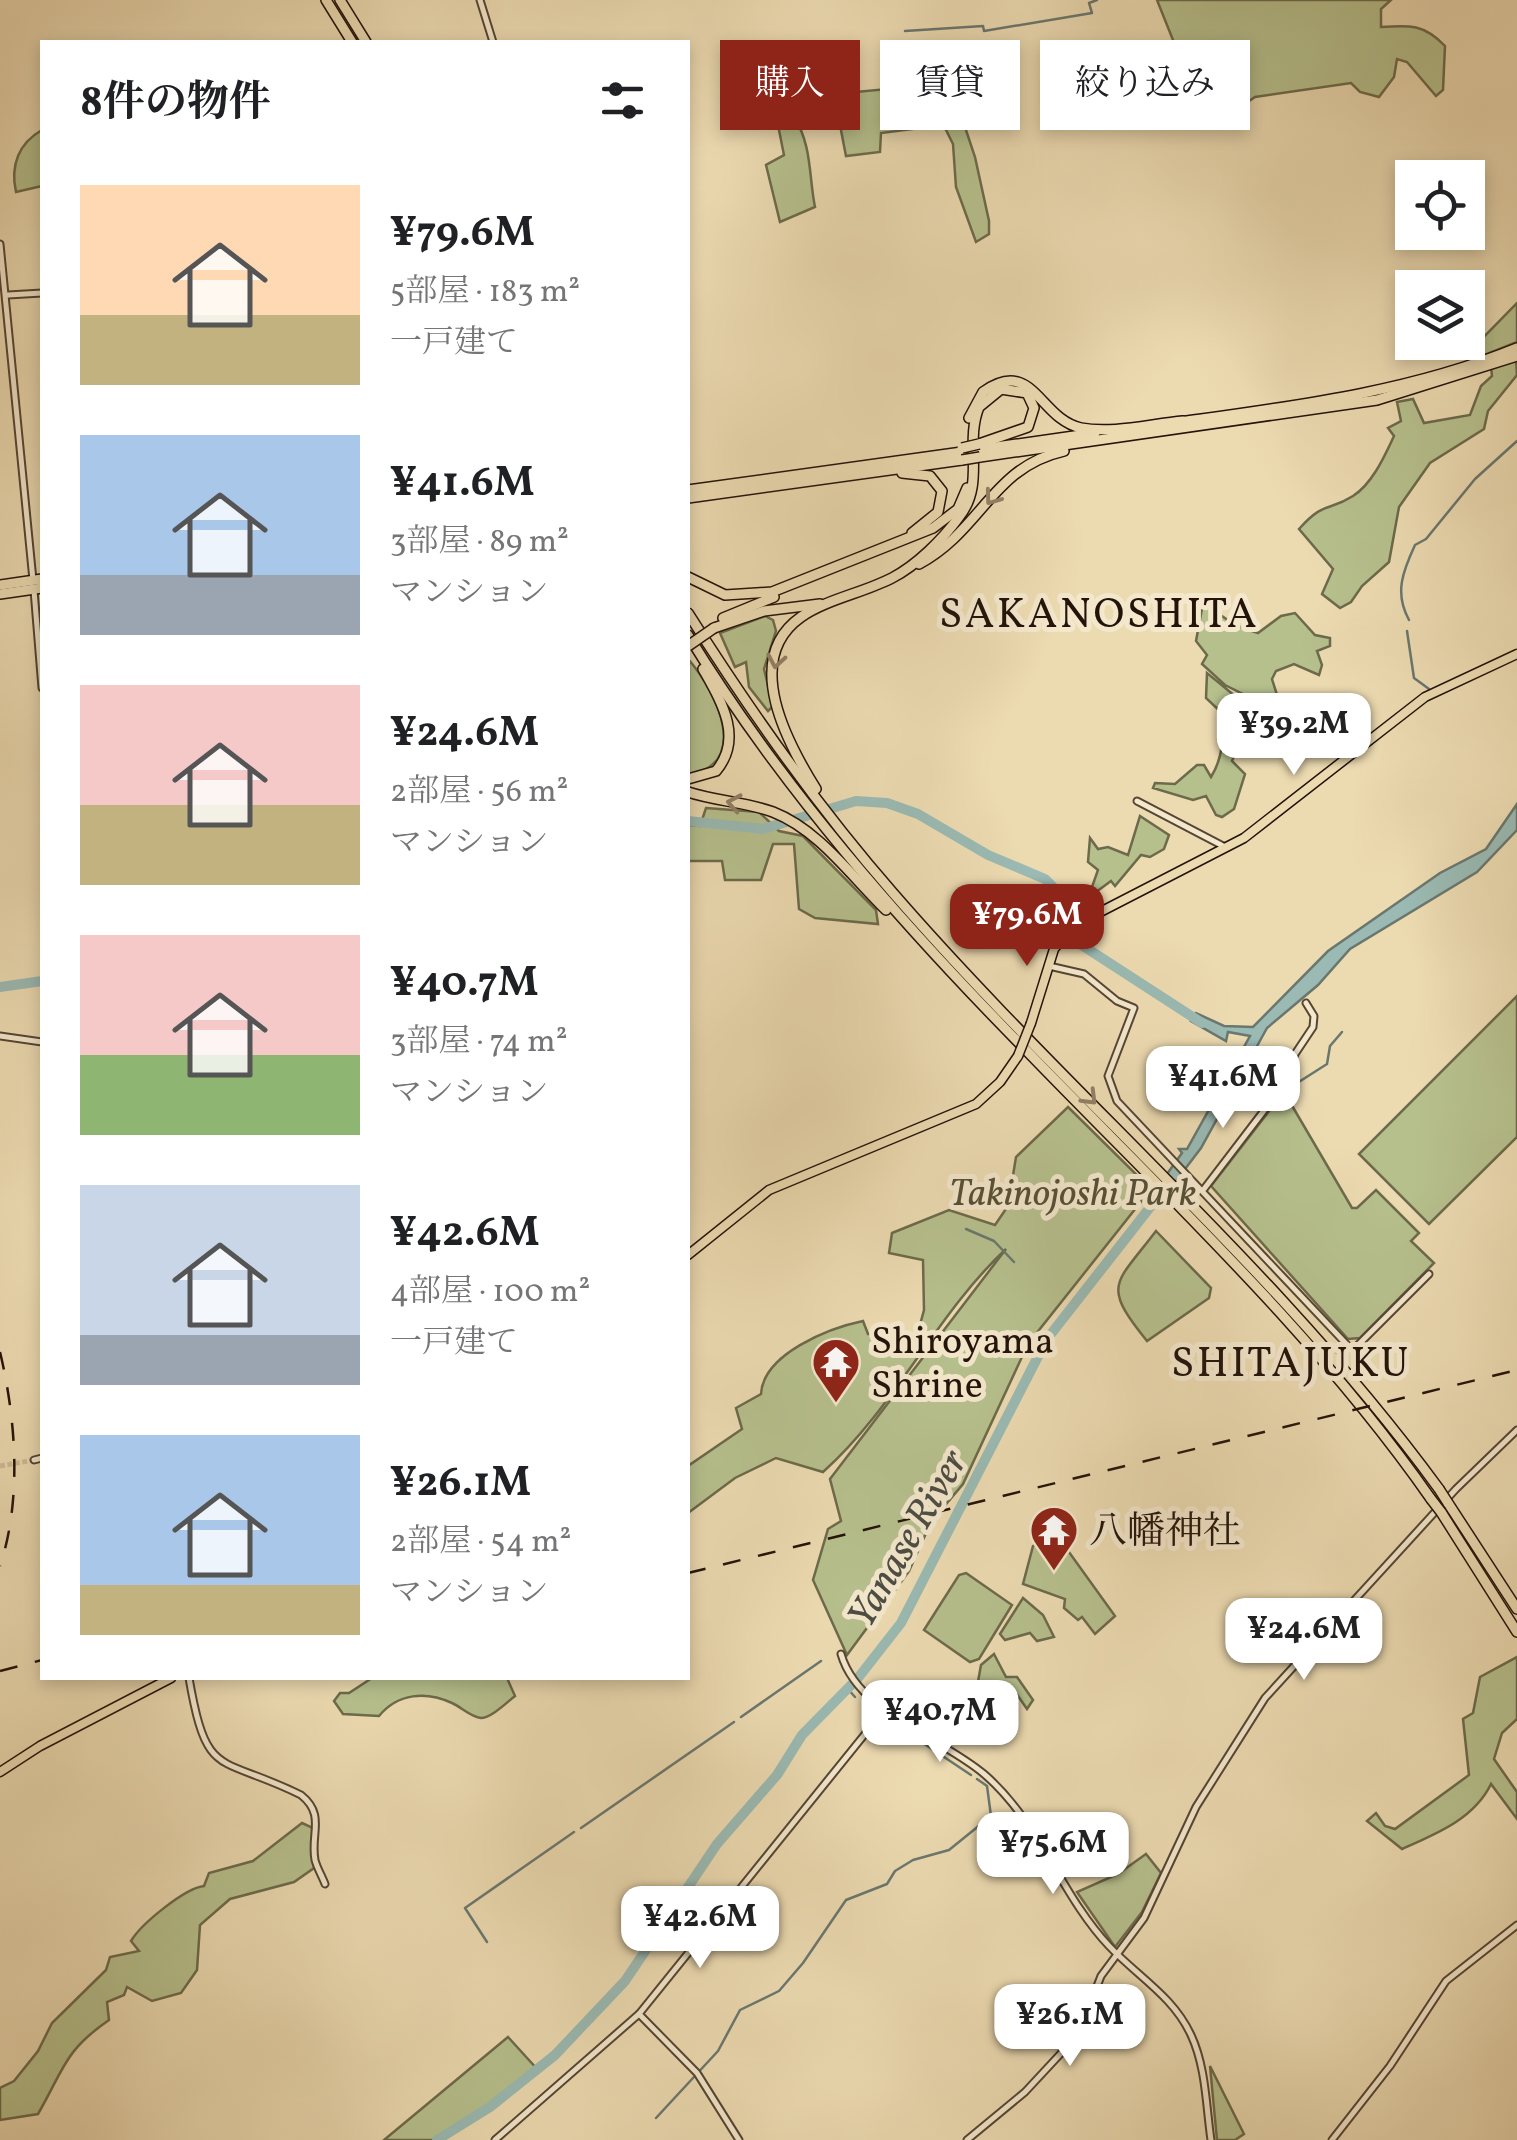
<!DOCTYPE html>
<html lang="ja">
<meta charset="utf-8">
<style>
:root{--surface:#fff;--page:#f2f2f2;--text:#202124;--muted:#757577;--accent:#8f2418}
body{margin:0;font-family:Vollkorn,"Noto Serif JP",serif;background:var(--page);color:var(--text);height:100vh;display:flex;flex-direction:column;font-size:38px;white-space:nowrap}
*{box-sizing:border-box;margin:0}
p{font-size:32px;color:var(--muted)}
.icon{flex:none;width:55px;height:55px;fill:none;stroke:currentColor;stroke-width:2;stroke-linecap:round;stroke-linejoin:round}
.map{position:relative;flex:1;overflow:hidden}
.panel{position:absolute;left:40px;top:40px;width:650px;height:1640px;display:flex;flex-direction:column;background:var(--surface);border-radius:0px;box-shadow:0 5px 15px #0003}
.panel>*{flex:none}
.hud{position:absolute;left:720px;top:40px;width:645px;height:90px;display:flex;gap:20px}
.controls{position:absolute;left:1395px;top:160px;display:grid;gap:20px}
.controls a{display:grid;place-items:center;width:90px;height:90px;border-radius:0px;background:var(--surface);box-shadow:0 5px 15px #0003;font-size:50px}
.price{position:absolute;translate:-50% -85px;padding:0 22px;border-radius:20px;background:#fff;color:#222;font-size:32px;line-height:65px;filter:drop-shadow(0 2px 5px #0008)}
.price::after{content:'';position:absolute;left:50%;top:60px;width:30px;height:22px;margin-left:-15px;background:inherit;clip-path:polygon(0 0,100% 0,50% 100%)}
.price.on{background:var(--accent);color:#fff}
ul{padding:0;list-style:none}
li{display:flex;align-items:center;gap:30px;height:250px;padding:0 40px}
li span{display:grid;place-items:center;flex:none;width:280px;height:200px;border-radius:0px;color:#555}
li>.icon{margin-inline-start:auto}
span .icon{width:120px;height:120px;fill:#fffc;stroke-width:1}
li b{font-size:42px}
h2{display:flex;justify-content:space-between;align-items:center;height:120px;padding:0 40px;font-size:42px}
.chip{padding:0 35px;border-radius:0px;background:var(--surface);box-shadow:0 5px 15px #0003;font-size:35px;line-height:90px}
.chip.on{background:var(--accent);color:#fff}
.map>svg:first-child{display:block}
.green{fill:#b6c08d;stroke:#6c6a4b;stroke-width:2.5}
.water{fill:#9abab3;stroke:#6a776f;stroke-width:2.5}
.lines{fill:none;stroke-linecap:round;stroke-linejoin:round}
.stream{stroke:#6a776f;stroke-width:2.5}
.river{stroke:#9abab3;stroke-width:10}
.minor-tunnel{stroke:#cebc98;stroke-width:5;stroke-dasharray:5 2.5;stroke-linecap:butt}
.minor-casing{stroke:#554533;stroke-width:9}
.major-casing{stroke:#231309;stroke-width:11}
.highway-casing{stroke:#231309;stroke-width:12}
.minor{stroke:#f3e7cc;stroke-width:5}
.major{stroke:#ecdab1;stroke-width:8}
.highway{stroke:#ecdab1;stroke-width:9}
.rail{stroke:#231309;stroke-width:2.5;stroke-dasharray:18 18;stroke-linecap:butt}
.major-bridge-casing{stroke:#231309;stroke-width:11;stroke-linecap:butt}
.highway-bridge-casing{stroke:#231309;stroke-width:12;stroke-linecap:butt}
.major-bridge{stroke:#ecdab1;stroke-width:8}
.highway-bridge{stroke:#ecdab1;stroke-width:9}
.oneway{stroke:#928065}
.labels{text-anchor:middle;stroke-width:10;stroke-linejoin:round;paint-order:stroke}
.park-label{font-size:38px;font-style:italic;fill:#565037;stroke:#f3e7cc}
.poi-label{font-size:38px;fill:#231309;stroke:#f3e7cc;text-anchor:start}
.water-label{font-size:40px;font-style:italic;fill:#4d4d44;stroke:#f3e7cc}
.quarter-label{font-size:42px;letter-spacing:2.5px;fill:#231309;stroke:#f3e7cc}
</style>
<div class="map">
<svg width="1517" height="2140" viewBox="0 0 1517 2140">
<rect width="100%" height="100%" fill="#ecdab1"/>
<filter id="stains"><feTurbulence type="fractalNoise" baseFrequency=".002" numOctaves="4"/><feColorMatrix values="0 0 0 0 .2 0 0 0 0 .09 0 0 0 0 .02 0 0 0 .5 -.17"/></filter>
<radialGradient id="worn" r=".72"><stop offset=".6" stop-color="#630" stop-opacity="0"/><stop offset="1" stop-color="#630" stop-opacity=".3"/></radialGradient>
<g class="green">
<path d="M1157 0H1391L1381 9V27C1410 25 1424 24 1445 46L1443 90 1436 96 1407 62 1397 59 1394 77 1379 97 1360 92 1351 83 1255 97 1242 106 1212 104 1221 94 1213 86 1175 75 1158 58 1173 40Z"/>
<polygon points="898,88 906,93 913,129 881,133 880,152 846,156 834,94"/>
<polygon points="946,96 955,97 975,157 989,221 989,234 976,242 956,187 953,144 945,128 942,99"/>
<path d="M794 118C812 143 809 179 815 207L780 222 766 165 784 155 777 120Z"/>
<path d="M42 130V186L16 192C10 165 19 143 42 130Z"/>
<polygon points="1517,303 1517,342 1482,356 1472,349"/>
<path d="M1516 359 1517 375 1488 411 1484 429 1430 463 1399 507 1389 562 1362 586 1351 602 1340 608 1322 594 1333 569 1299 529C1325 500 1328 512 1353 496 1373 483 1385 455 1394 436L1388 428 1401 421 1397 402 1413 399 1424 423 1470 415 1481 386 1492 376 1491 367Z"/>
<path d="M1203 603 1235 625 1258 633 1281 616 1295 613 1315 635 1330 638V646L1317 651 1322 665 1319 675 1294 664 1276 671 1272 679 1277 695 1262 700 1253 719 1241 724 1240 743 1232 761 1245 774 1234 809 1222 817 1216 815 1206 796 1193 800 1153 788 1155 783 1175 784 1197 765H1204L1211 777C1223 758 1224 736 1222 713L1206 698 1207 673 1235 696H1247L1225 685 1202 664 1207 655 1196 641Z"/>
<polygon points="765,616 773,620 776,631 764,669 773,706 768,711 749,687 746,662 735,667 720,633"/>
<path d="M689 660C718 694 750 763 689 775Z"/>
<polygon points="706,808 759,812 779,831 803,836 876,910 878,924 815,918 799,909 794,844 773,844 761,880 725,880 722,861 688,861 688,825 700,826"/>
<polygon points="1140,816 1169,835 1164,849 1150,857 1141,855 1115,886 1111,881 1096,892 1092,887 1098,870 1088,862 1090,838 1098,849 1108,847 1128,855"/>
<polygon points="1517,996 1517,1137 1429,1224 1359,1154"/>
<polygon points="1284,1092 1352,1208 1357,1208 1376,1190 1419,1233 1411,1241 1434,1263 1360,1338 1348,1339 1211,1186"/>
<path d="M1068 1107 1151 1189 1028 1344 963 1484 931 1522 909 1571 847 1655 813 1580 828 1529 841 1521 830 1479 1006 1249C936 1314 895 1408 823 1472L776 1458 735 1478 688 1513V1466L742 1429 736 1408 761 1394C763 1354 829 1328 863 1321L868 1334H877L882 1348 915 1343 924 1310 923 1260 889 1253 892 1233 949 1210 995 1225 1008 1206 1016 1157Z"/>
<path d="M1156 1231 1211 1288 1209 1298 1147 1341C1101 1284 1115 1285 1156 1231Z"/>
<polygon points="1056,1534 1115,1616 1095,1634 1082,1617 1078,1620 1064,1608 1065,1599 1023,1584 1033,1546"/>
<polygon points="966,1573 1012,1605 979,1659 970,1662 924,1630 959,1575"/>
<polygon points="1023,1598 1043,1615 1054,1637 1037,1641 1030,1633 1005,1640 1000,1634"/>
<polygon points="994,1654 1006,1677 1017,1677 1033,1700 1027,1709 1016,1693 1000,1688 993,1693 1000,1713 994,1716 976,1693 981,1665"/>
<path d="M1517 1657V1719L1502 1733 1494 1759 1517 1792V1819L1491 1784C1474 1819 1436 1834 1402 1849L1367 1821 1376 1813 1385 1826 1395 1829 1469 1775 1463 1719 1473 1713 1480 1677Z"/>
<path d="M372 1678H507L515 1696C506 1703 491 1718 481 1718 471 1717 461 1707 452 1703 426 1691 398 1693 379 1716L343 1714 334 1701 340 1693H349Z"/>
<path d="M302 1823 313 1828 314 1868 294 1882 230 1899 200 1925 197 1970 181 1993 152 2001 127 1987 124 1995 107 2002 109 2020C64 2051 64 2069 38 2114L0 2120V2088L14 2081 38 2051 52 2023 106 1970 110 1957 139 1951 131 1941C141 1924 185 1888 204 1886L209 1873 253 1861Z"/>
<polygon points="1146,1854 1161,1873 1142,1912 1115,1947 1077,1892 1118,1874"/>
<polygon points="508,2037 538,2070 437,2140 384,2140"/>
<polygon points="1210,2066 1244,2134 1235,2140 1217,2140"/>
</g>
<polygon class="water" points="1517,804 1517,830 1477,872 1350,949 1318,985 1267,1028 1201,1148 1160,1202 1152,1195 1182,1153 1179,1149 1187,1149 1250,1036 1228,1032 1226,1041 1191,1021 1196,1013 1224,1026 1253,1027 1328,951 1440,873 1486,849"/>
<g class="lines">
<g class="stream">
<polyline points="905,31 983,26 984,31 1092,13 1089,3 1097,0"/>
<path d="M1409 620C1394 593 1403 571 1415 545L1426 539 1475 479 1517 441"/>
<polyline points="1407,631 1414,678 1429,689"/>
<polyline points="1294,1085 1327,1064 1330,1046 1342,1032"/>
<polyline points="966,1229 994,1241 1014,1262"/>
<polyline points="847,1688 855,1697"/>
<polyline points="741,1717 821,1661"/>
<polyline points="899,1727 971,1775"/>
<polyline points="581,1828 734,1722"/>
<polyline points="487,1942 465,1908 574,1832"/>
<polyline points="656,2118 718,2051 740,2010 779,1991 803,1963 846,1900 887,1884 895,1871 913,1860 949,1850 991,1816 987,1786 977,1779"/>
</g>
<g class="river">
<polyline points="688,821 763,829 856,801 887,803 918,814 988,855 1045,879 1060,894 1077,942 1202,1023"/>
<polyline points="0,987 42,981"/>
<polyline points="437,2140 490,2107 555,2055 625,1981 717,1844 777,1775 802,1735 858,1678 901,1623 1047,1339 1162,1192"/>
</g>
<polyline class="minor-tunnel" points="0,1466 34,1460"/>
<g class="minor-casing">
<g id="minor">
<polyline points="480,0 493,42"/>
<polyline points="0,244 33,580"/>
<polyline points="8,295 42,293"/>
<polyline points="34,590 42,688"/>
<polyline points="1137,801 1225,847"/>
<polyline points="1049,966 1084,974 1117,1001 1134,1008 1108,1076 1117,1101 1350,1348 1357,1346 1429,1274"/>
<polyline points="0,1036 42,1042"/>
<polyline points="1204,1189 1285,1083 1295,1054 1313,1027 1314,1016 1306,1003"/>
<polyline points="34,1460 42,1458"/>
<path d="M841 1654C858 1713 941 1737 984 1774 1040 1822 1060 1894 1109 1946 1137 1976 1173 1996 1191 2035 1206 2067 1206 2106 1211 2140"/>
<path d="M189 1678C207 1781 218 1754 301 1795 326 1815 310 1834 315 1860 317 1868 322 1876 325 1884"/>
<polyline points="639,2014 697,2073 739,2140"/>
<polyline points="495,2140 639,2014 886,1708"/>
<polyline points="967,2140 1025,2092 1078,2035 1101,1976 1144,1918 1196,1807 1265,1698 1456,1489 1517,1430"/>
<polyline points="1332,2140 1390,2066 1446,1981 1517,1925"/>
</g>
</g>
<g class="major-casing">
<g id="major">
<polyline points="1031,1023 1054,949 1073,926 1244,838 1425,697 1517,654"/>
<polyline points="688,1255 769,1190 976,1104 1000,1082 1018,1056"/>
<polyline points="0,1772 40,1746 171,1678"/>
</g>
</g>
<g class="highway-casing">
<g id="highway">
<polyline points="326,0 352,42"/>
<polyline points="340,0 366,42"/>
<path d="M969 418 983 392C1033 356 1039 419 1081 428 1112 434 1150 424 1183 421"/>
<path d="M1180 422C1295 406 1409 392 1517 348"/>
<polyline points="982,449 1095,433"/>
<polyline points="980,457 1377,400 1517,356"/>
<polyline points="902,473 930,476 942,491 938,512 912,533"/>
<polyline points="688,490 962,452"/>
<polyline points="688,498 962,460"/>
<path d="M919 564C982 530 992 467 1064 451"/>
<polyline points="688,577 725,595 772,592 933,528 958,509 967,488"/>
<polyline points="0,585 42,579"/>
<polyline points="0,594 42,588"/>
<path d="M688 613C750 711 817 806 893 893 1071 1098 1279 1270 1439 1489"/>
<polyline points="723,618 774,597"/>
<polyline points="714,628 764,611 820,604"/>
<path d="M688 635C782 788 900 922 1026 1050 1166 1195 1315 1333 1431 1499"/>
<path d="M688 779 716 771C744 738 721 701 703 669"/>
<path d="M816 789C788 744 741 659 801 617 827 599 863 593 892 578 917 565 942 540 959 517 986 483 964 444 979 407L1001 389 1027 393 1034 408 1028 427 979 444"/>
<path d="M688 792C715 801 746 802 773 812 819 830 851 876 886 910"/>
<polyline points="1448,1503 1517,1609"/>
<polyline points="1441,1512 1517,1632"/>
</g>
</g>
<use href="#minor" class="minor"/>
<use href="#major" class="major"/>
<use href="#highway" class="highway"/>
<g class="rail">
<path d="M0 1352C16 1419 22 1500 0 1566"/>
<polyline points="688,1573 1517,1370"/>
<polyline points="0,1671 42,1660"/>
</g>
<g class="major-bridge-casing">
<polyline id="major-bridge" points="1018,1056 1031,1023"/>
</g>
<g class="highway-bridge-casing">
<g id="highway-bridge">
<polyline points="962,448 979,444"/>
<polyline points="962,460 980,457"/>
<polyline points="688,646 714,628"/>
<polyline points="1439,1489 1448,1503"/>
<polyline points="1431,1499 1441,1512"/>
</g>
</g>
<use href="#major-bridge" class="major-bridge"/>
<use href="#highway-bridge" class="highway-bridge"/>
</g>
<defs><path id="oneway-chevron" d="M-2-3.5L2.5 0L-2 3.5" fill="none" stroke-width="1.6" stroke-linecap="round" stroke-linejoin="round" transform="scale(2.5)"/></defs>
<g class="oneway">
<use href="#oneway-chevron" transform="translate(992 498) rotate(126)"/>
<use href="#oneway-chevron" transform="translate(776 661) rotate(100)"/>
<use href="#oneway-chevron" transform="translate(734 803) rotate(-169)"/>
<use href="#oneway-chevron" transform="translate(1090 1098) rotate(45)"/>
</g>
<defs>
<g id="temple-pin" transform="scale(2.5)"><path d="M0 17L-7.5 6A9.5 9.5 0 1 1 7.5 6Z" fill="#8f2418" stroke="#f3e7cc"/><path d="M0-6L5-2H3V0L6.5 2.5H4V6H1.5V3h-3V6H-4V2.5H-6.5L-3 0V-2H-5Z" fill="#fff"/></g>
</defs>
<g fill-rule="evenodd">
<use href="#temple-pin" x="836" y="1362"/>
<use href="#temple-pin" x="1054" y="1530"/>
</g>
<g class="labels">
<g class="park-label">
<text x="1073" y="1205">Takinojoshi Park</text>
</g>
<g class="poi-label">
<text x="871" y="1353">Shiroyama<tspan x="871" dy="44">Shrine</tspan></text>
<text x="1089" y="1543">八幡神社</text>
</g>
<g class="water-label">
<text transform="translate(906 1538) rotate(-60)" y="14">Yanase River</text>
</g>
<g class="quarter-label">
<text x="1099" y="627">SAKANOSHITA</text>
<text x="1291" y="1376">SHITAJUKU</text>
</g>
</g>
<rect width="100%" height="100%" filter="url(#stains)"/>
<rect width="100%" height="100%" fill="url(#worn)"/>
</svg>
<div class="controls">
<a><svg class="icon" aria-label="locate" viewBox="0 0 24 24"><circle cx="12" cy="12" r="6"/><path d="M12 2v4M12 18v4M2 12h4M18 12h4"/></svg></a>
<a><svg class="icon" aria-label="layers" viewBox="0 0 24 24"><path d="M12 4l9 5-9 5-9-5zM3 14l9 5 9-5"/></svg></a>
</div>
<b class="price" style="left:1294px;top:778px">¥39.2M</b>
<b class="price on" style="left:1027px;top:969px">¥79.6M</b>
<b class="price" style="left:1223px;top:1131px">¥41.6M</b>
<b class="price" style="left:1304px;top:1683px">¥24.6M</b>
<b class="price" style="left:940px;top:1765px">¥40.7M</b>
<b class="price" style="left:1053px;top:1897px">¥75.6M</b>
<b class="price" style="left:700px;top:1971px">¥42.6M</b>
<b class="price" style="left:1070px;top:2069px">¥26.1M</b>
<div class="hud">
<a class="chip on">購入</a>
<a class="chip">賃貸</a>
<a class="chip">絞り込み</a>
</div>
<section class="panel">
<h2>8件の物件<svg class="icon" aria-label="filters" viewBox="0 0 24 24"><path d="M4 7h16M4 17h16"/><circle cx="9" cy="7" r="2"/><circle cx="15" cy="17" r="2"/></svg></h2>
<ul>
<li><span style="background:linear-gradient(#ffd9b3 65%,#c2b280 0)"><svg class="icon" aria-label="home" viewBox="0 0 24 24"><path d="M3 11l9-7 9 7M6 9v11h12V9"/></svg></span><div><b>¥79.6M</b><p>5部屋 · 183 m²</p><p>一戸建て</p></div></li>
<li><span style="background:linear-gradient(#a9c7e8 70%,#9aa5b1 0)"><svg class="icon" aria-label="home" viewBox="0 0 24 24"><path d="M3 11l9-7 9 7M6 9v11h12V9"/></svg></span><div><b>¥41.6M</b><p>3部屋 · 89 m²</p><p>マンション</p></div></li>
<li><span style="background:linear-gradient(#f6c9c9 60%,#c2b280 0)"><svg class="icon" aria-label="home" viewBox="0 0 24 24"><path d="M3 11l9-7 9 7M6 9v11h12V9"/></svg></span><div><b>¥24.6M</b><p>2部屋 · 56 m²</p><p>マンション</p></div></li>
<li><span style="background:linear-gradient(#f6c9c9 60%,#8fb573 0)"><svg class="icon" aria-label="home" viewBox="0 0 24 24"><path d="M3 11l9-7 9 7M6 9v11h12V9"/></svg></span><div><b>¥40.7M</b><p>3部屋 · 74 m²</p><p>マンション</p></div></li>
<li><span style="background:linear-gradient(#c9d6e8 75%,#9aa5b1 0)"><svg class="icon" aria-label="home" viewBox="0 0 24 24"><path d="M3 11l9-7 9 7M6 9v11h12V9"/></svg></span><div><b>¥42.6M</b><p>4部屋 · 100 m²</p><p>一戸建て</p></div></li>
<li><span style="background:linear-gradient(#a9c7e8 75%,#c2b280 0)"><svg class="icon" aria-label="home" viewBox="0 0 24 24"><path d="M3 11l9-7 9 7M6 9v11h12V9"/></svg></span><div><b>¥26.1M</b><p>2部屋 · 54 m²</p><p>マンション</p></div></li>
</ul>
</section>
</div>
